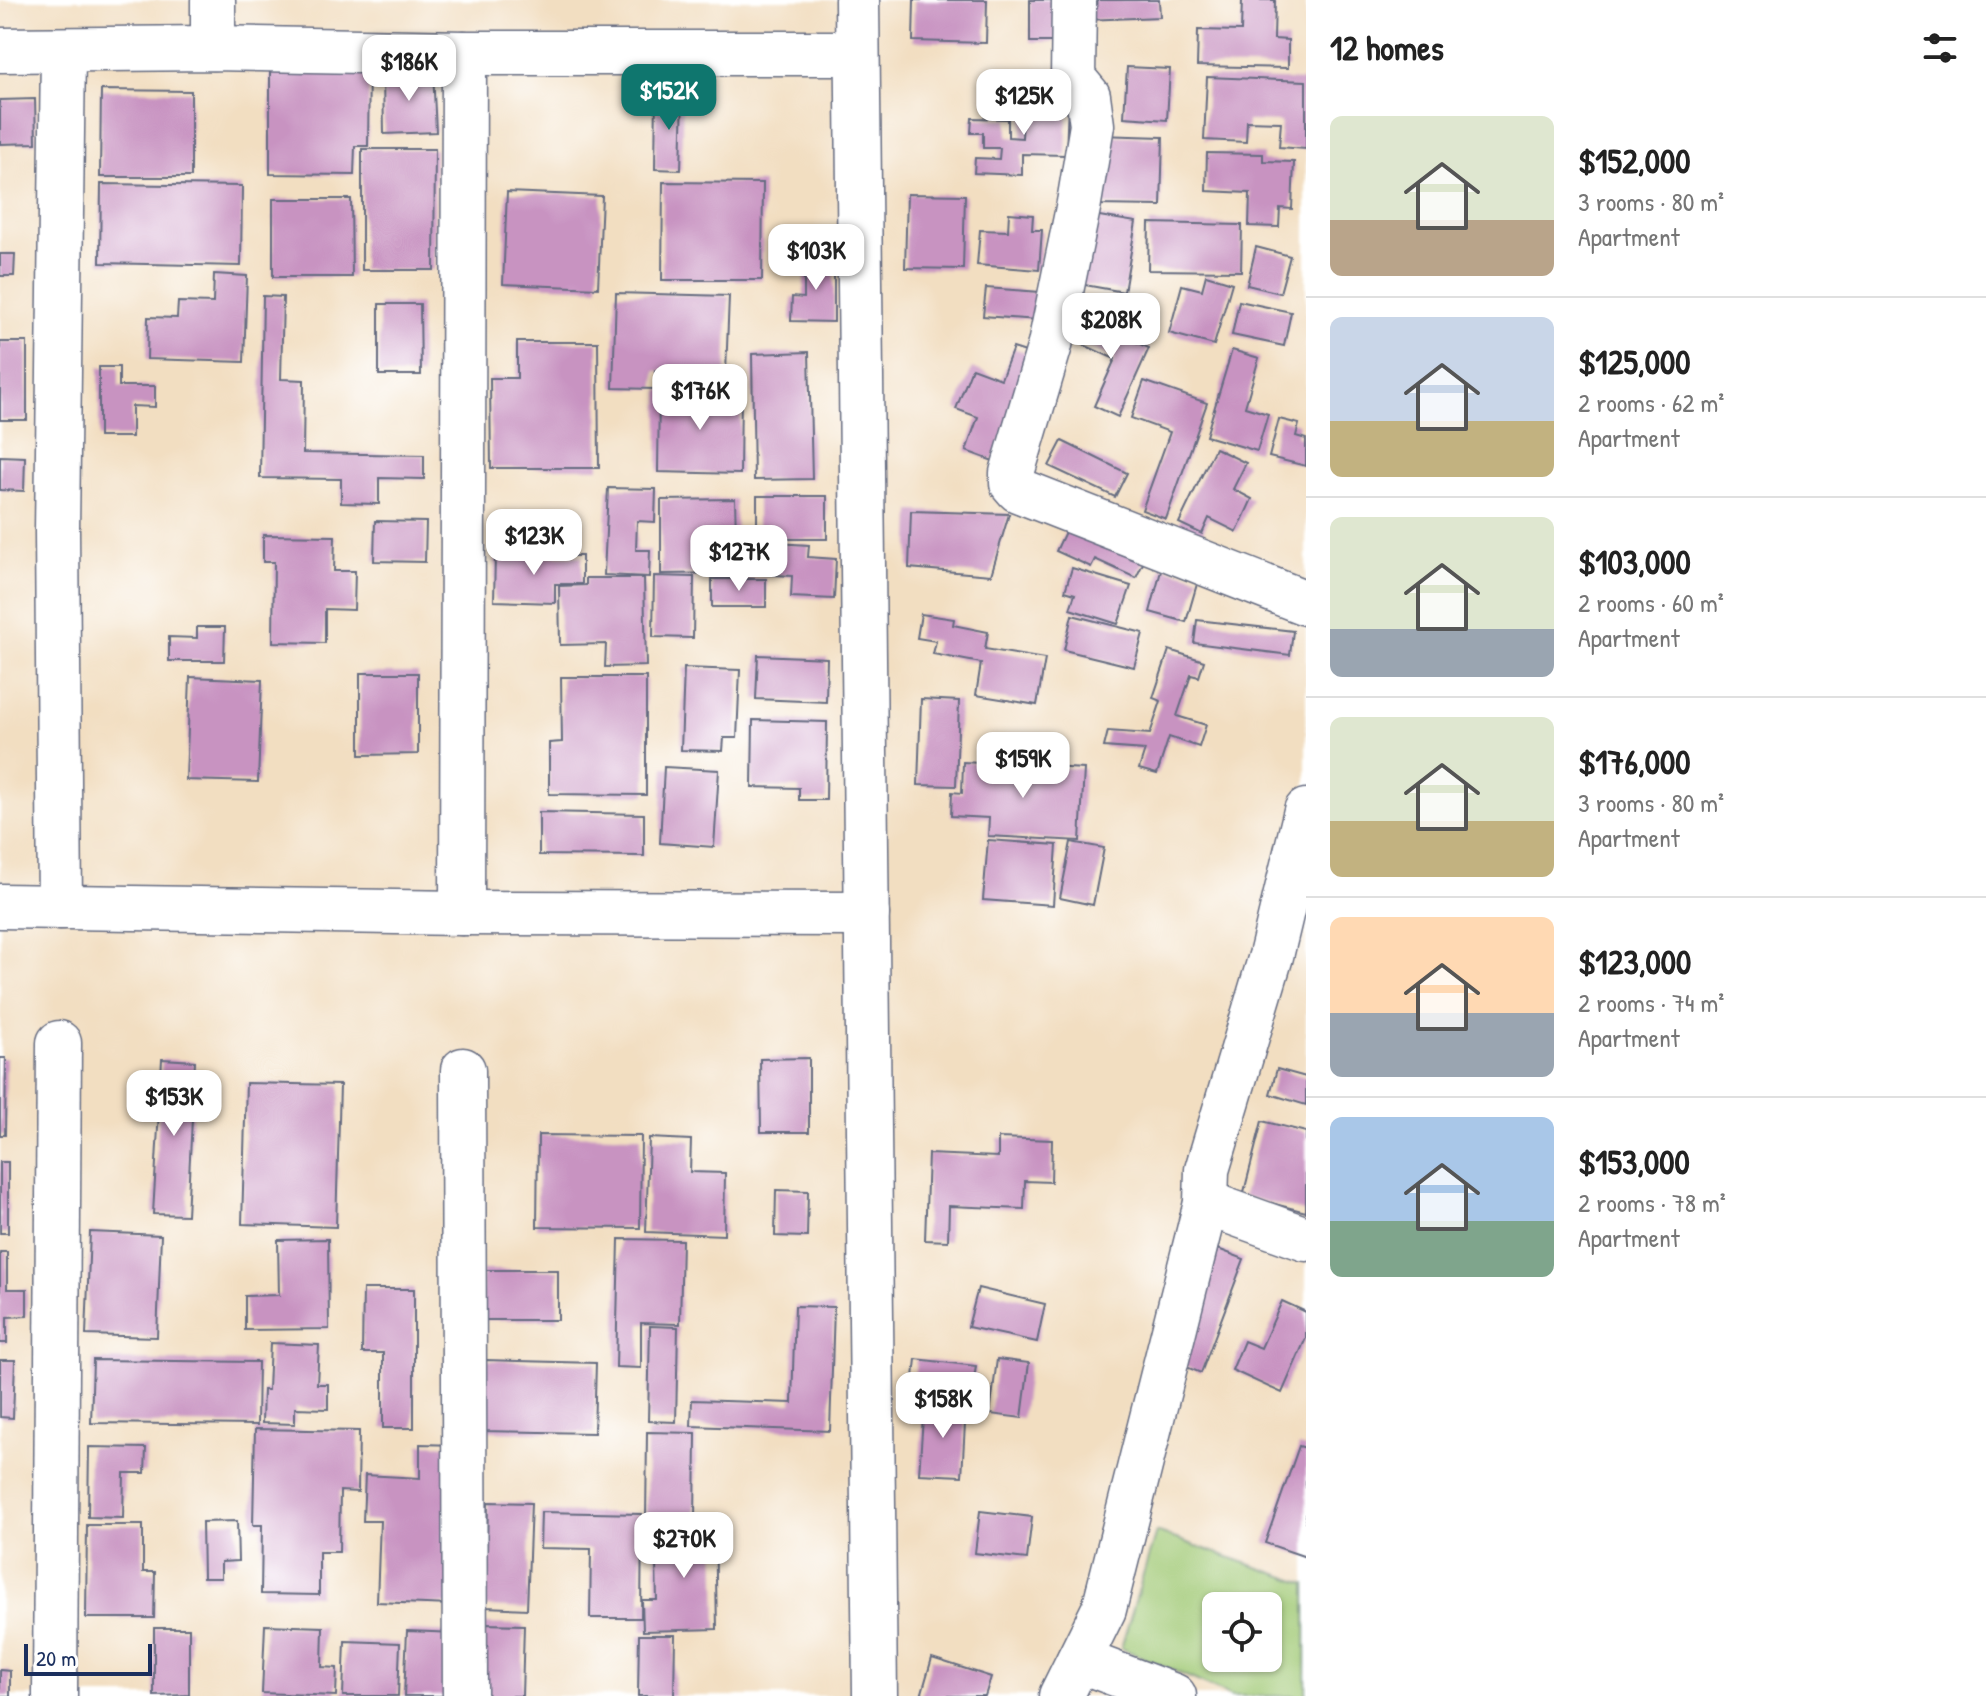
<!DOCTYPE html>
<meta charset="utf-8">
<style>
:root{--surface:#fff;--page:#f2f2f2;--text:#222;--muted:#767676;--line:#e0e0e0;--accent:#0f766e}
body{margin:0;font-family:"Patrick Hand",sans-serif;background:var(--page);color:var(--text);height:100vh;display:flex;flex-direction:column;font-size:30px;white-space:nowrap}
*{box-sizing:border-box;margin:0}
p{font-size:26px;color:var(--muted)}
.icon{flex:none;width:44px;height:44px;fill:none;stroke:currentColor;stroke-width:2;stroke-linecap:round;stroke-linejoin:round}
.map{position:relative;flex:1;overflow:hidden}
.drawer{display:flex;flex-direction:column;background:var(--surface);width:680px}
.drawer>*{flex:none}
.buttons{position:absolute;left:1202px;top:1592px;display:grid;gap:16px}
.buttons a{display:grid;place-items:center;width:80px;height:80px;border-radius:12px;background:var(--surface);box-shadow:0 2px 6px #0004;font-size:40px}
.scale{position:absolute;left:24px;bottom:20px;width:128px;box-sizing:border-box;padding-left:8px;border:4px solid #1b2f5e;border-top:0;font-size:22px;line-height:28px;white-space:nowrap;color:#1b2f5e;-webkit-text-stroke:6px #fff;paint-order:stroke}
.price{position:absolute;translate:-50% -68px;padding:0 18px;border-radius:16px;background:#fff;color:#222;font-size:26px;line-height:52px;filter:drop-shadow(0 2px 4px #0008)}
.price::after{content:'';position:absolute;left:50%;top:48px;width:24px;height:18px;margin-left:-12px;background:inherit;clip-path:polygon(0 0,100% 0,50% 100%)}
.price.on{background:var(--accent);color:#fff}
ul{padding:0;list-style:none}
li{display:flex;align-items:center;gap:24px;height:200px;padding:0 24px}
li+li{border-top:2px solid var(--line)}
li span{display:grid;place-items:center;flex:none;width:224px;height:160px;border-radius:12px;color:#555}
li>.icon{margin-inline-start:auto}
span .icon{width:96px;height:96px;fill:#fffc;stroke-width:1}
li b{font-size:34px}
h2{display:flex;justify-content:space-between;align-items:center;height:96px;padding:0 24px;font-size:34px}
main{display:flex;flex:1;min-height:0}
.map>svg:first-child{display:block}
.green{fill:#a0c974;stroke:#5e7c69;stroke-width:2;fill-rule:evenodd}
.building{fill:#c893c1}
.lines{fill:none;stroke-linecap:round;stroke-linejoin:round}
.minor-casing{stroke:#666c81;stroke-width:47}
.minor{stroke:#fff;stroke-width:44}
</style>
<main>
<div class="map">
<svg width="1306" height="1696" viewBox="0 0 1306 1696">
<rect width="100%" height="100%" fill="#fff"/>
<filter id="ink" filterUnits="userSpaceOnUse"><feTurbulence type="fractalNoise" baseFrequency=".0125" numOctaves="2"/><feDisplacementMap in="SourceGraphic" scale="16" xChannelSelector="R" yChannelSelector="G"/><feConvolveMatrix kernelMatrix="1 2 1 2 8 2 1 2 1" color-interpolation-filters="sRGB"/></filter>
<filter id="wash" filterUnits="userSpaceOnUse"><feTurbulence type="fractalNoise" baseFrequency=".006" numOctaves="4" result="noise"/><feDisplacementMap in="SourceGraphic" scale="32" xChannelSelector="R" yChannelSelector="G"/><feGaussianBlur stdDeviation="1.8" result="paint"/><feColorMatrix in="noise" values="0 0 0 0 0 0 0 0 0 0 0 0 0 0 0 0 0 1.4 0 .05"/><feComposite in="paint" operator="in"/></filter>
<g filter="url(#wash)">
<rect width="100%" height="100%" fill="#f2dec1"/>
<path class="green" d="M1156 1532 1306 1584V1696H1232L1121 1648ZM1216 1606H1268V1658H1216Z"/>
<g id="blocks">
<g class="building">
<polygon points="914,0 987,0 986,43 913,41"/>
<rect x="1030" y="0" width="26" height="42"/>
<polygon points="1085,0 1159,0 1160,17 1085,20"/>
<polygon points="1242,0 1275,0 1274,39 1288,40 1288,68 1197,66 1198,30 1241,31"/>
<polygon points="270,65 369,66 368,146 355,146 354,175 270,174"/>
<polygon points="1127,67 1170,69 1167,120 1124,117"/>
<polygon points="433,72 436,132 384,134 383,74"/>
<polygon points="1207,77 1306,81 1306,149 1279,147 1281,122 1247,121 1246,142 1204,140"/>
<polygon points="101,90 191,91 191,177 100,177"/>
<polygon points="656,94 683,95 681,170 655,169"/>
<polygon points="35,99 36,143 0,144 0,100"/>
<polygon points="1024,100 1068,101 1066,155 1022,154 1022,175 974,173 975,158 999,159 1000,148 983,148 983,133 971,133 972,118 1008,119 1008,137 1022,138"/>
<polygon points="1098,135 1163,137 1161,206 1096,205"/>
<polygon points="362,149 435,149 434,270 362,270"/>
<polygon points="1207,153 1263,154 1263,161 1294,162 1292,209 1280,208 1279,227 1249,226 1250,193 1206,191"/>
<polygon points="663,182 763,183 762,280 662,280"/>
<polygon points="101,184 242,186 241,266 100,263"/>
<polygon points="507,192 602,196 598,288 503,284"/>
<polygon points="907,194 965,195 963,269 905,268"/>
<polygon points="273,199 351,199 352,277 273,277"/>
<polygon points="1009,213 1033,215 1032,230 1042,230 1039,270 977,265 980,230 1008,231"/>
<polygon points="1081,213 1136,222 1124,292 1068,282"/>
<polygon points="1149,223 1242,225 1241,271 1148,270"/>
<polygon points="1256,247 1290,256 1280,293 1247,285"/>
<polygon points="0,254 15,254 14,276 0,276"/>
<polygon points="804,257 834,257 834,322 791,321 792,297 804,298"/>
<polygon points="214,274 247,276 244,362 147,359 148,317 177,318 178,302 213,303"/>
<polygon points="1206,275 1232,283 1214,345 1169,333 1182,285 1202,290"/>
<polygon points="986,288 1040,292 1038,320 983,316"/>
<polygon points="616,293 729,296 726,373 655,371 655,389 613,388"/>
<polygon points="263,296 283,297 281,379 304,380 303,453 424,455 424,479 379,478 379,504 341,503 341,479 260,478"/>
<polygon points="1239,301 1291,312 1284,346 1232,335"/>
<polygon points="379,304 420,304 421,375 379,375"/>
<polygon points="1075,315 1149,348 1118,417 1094,406 1115,359 1066,337"/>
<rect x="0" y="342" width="27" height="78"/>
<polygon points="517,342 598,342 599,468 491,468 490,378 517,378"/>
<polygon points="1013,348 1032,354 993,461 966,451 978,417 956,409 972,368 1001,379"/>
<polygon points="1232,350 1259,358 1245,407 1268,414 1257,451 1206,436"/>
<polygon points="809,352 812,479 754,480 752,354"/>
<polygon points="99,367 119,367 119,386 155,386 155,407 132,406 132,437 99,437"/>
<polygon points="1144,381 1207,403 1166,519 1142,510 1170,432 1131,418"/>
<polygon points="659,390 741,392 740,474 658,472"/>
<polygon points="1279,419 1299,424 1296,436 1306,439 1306,466 1269,457"/>
<polygon points="1062,441 1127,473 1115,497 1049,466"/>
<polygon points="1215,448 1246,463 1233,489 1252,499 1237,532 1209,518 1202,534 1179,523"/>
<polygon points="0,456 25,457 24,491 0,490"/>
<polygon points="608,488 656,489 655,522 637,521 636,550 650,550 649,577 604,575"/>
<rect x="757" y="496" width="70" height="43"/>
<polygon points="735,499 737,573 661,574 661,500"/>
<polygon points="911,511 1009,514 991,575 909,568"/>
<polygon points="375,521 426,522 425,562 374,561"/>
<polygon points="1070,521 1146,557 1136,578 1095,559 1091,567 1056,551"/>
<polygon points="263,535 335,536 334,571 355,571 354,610 325,609 325,643 273,642 274,562 263,562"/>
<polygon points="759,542 809,545 808,557 836,559 834,599 791,597 792,576 757,574"/>
<polygon points="495,555 582,556 582,584 555,584 555,603 494,601"/>
<polygon points="1162,567 1199,577 1186,622 1150,612"/>
<polygon points="1072,568 1131,586 1118,624 1070,609 1075,594 1065,591"/>
<polygon points="654,576 694,577 693,638 653,637"/>
<polygon points="586,578 644,578 646,666 605,667 606,644 560,645 559,586 586,585"/>
<rect x="712" y="579" width="54" height="28"/>
<polygon points="921,614 954,619 953,625 988,632 985,649 1045,659 1037,705 976,695 981,663 933,654 936,641 917,638"/>
<polygon points="1072,615 1143,633 1134,667 1064,650"/>
<polygon points="1197,620 1293,631 1290,655 1194,643"/>
<polygon points="197,627 225,627 224,661 169,661 169,637 197,638"/>
<polygon points="1169,650 1204,661 1199,677 1191,675 1177,716 1206,725 1199,747 1169,737 1157,774 1139,769 1145,750 1104,747 1108,731 1150,734 1161,701 1153,698"/>
<polygon points="758,655 827,658 826,702 756,699"/>
<polygon points="684,668 740,670 737,738 724,738 723,751 681,750"/>
<polygon points="360,673 418,673 418,754 360,755"/>
<polygon points="190,677 262,680 258,782 186,780"/>
<polygon points="561,677 646,677 646,795 549,794 549,743 562,742"/>
<polygon points="921,699 959,701 956,786 918,785"/>
<polygon points="753,720 827,722 826,800 799,800 799,788 752,787"/>
<polygon points="963,762 1084,769 1080,841 988,836 989,818 951,816 952,792 962,793"/>
<polygon points="664,767 719,770 714,847 660,843"/>
<polygon points="539,812 644,814 644,856 539,855"/>
<polygon points="988,840 1057,845 1053,905 983,900"/>
<polygon points="1071,842 1104,848 1093,905 1060,898"/>
<polygon points="0,1058 6,1058 5,1135 0,1135"/>
<polygon points="809,1058 809,1132 761,1132 760,1059"/>
<polygon points="162,1059 195,1061 187,1215 153,1214"/>
<polygon points="1277,1069 1306,1077 1306,1105 1270,1094"/>
<polygon points="246,1083 340,1085 336,1227 242,1224"/>
<polygon points="1262,1121 1306,1132 1306,1212 1243,1196"/>
<polygon points="538,1135 641,1136 640,1228 537,1227"/>
<polygon points="649,1138 691,1140 690,1172 725,1173 724,1235 646,1232"/>
<polygon points="998,1138 1052,1140 1051,1182 1025,1181 1024,1209 949,1206 948,1241 925,1240 928,1154 998,1157"/>
<rect x="0" y="1162" width="8" height="71"/>
<polygon points="776,1190 808,1191 807,1237 775,1236"/>
<polygon points="90,1232 161,1235 157,1337 86,1335"/>
<polygon points="328,1239 329,1329 245,1330 245,1296 279,1295 278,1240"/>
<polygon points="619,1239 682,1240 680,1324 641,1323 641,1368 616,1367"/>
<polygon points="1218,1249 1244,1259 1201,1373 1174,1362"/>
<polygon points="0,1252 7,1252 7,1289 27,1289 27,1316 7,1317 7,1343 0,1343"/>
<rect x="482" y="1270" width="76" height="50"/>
<polygon points="978,1288 1045,1304 1037,1342 968,1327"/>
<polygon points="363,1289 414,1289 414,1428 383,1428 383,1353 362,1353"/>
<polygon points="1282,1301 1306,1312 1306,1338 1282,1393 1232,1370 1244,1341 1261,1348"/>
<polygon points="795,1306 834,1307 830,1431 691,1426 692,1400 792,1403"/>
<polygon points="650,1326 678,1327 676,1422 648,1421"/>
<polygon points="270,1343 319,1345 317,1384 328,1384 328,1409 295,1408 295,1424 262,1423 263,1390 268,1390"/>
<polygon points="916,1359 976,1366 972,1393 913,1387"/>
<polygon points="997,1359 1029,1363 1022,1418 990,1414"/>
<polygon points="0,1360 15,1360 13,1418 0,1417"/>
<polygon points="93,1360 258,1362 257,1425 91,1423"/>
<polygon points="485,1360 596,1363 594,1433 483,1431"/>
<polygon points="924,1404 966,1406 962,1476 919,1474"/>
<polygon points="255,1429 359,1431 358,1492 340,1491 339,1552 319,1552 319,1595 261,1594 262,1525 253,1525"/>
<polygon points="647,1432 696,1433 695,1522 646,1521"/>
<polygon points="420,1444 456,1445 450,1605 377,1602 380,1521 363,1521 365,1475 420,1478"/>
<polygon points="1299,1446 1306,1448 1306,1557 1265,1543"/>
<polygon points="89,1447 146,1448 145,1473 124,1473 123,1518 88,1517"/>
<polygon points="488,1502 531,1503 527,1609 486,1607"/>
<polygon points="980,1511 1032,1517 1027,1559 975,1553"/>
<polygon points="541,1512 642,1514 641,1618 590,1618 591,1549 540,1548"/>
<polygon points="237,1521 238,1561 221,1562 221,1578 203,1578 202,1522"/>
<polygon points="87,1525 143,1525 143,1572 155,1572 154,1618 86,1618"/>
<polygon points="715,1525 717,1629 643,1631 642,1600 657,1600 655,1526"/>
<polygon points="484,1624 524,1625 522,1696 482,1696"/>
<polygon points="265,1625 323,1627 322,1667 337,1668 336,1696 262,1693"/>
<polygon points="154,1628 189,1628 189,1695 154,1696"/>
<polygon points="407,1631 456,1633 453,1696 404,1696"/>
<polygon points="639,1635 675,1635 674,1696 638,1696"/>
<polygon points="345,1641 400,1643 398,1696 343,1696"/>
<polygon points="932,1658 991,1677 985,1696 921,1696"/>
<polygon points="0,1670 10,1671 10,1696 0,1696"/>
</g>
</g>
</g>
<g filter="url(#ink)">
<use href="#blocks" fill-opacity="0" stroke="#666c81" stroke-width="2"/>
<g class="lines">
<g class="minor-casing">
<g id="minor">
<polyline points="857,0 875,1696"/>
<polyline points="1074,0 1073,78 1088,96 1092,125 1079,203 1050,345 1012,473 1012,483 1018,490 1306,603"/>
<polyline points="213,48 213,0"/>
<polyline points="0,50 213,48 464,53 857,53"/>
<polyline points="0,906 462,913 867,914"/>
<polyline points="60,907 57,531 63,51"/>
<polyline points="462,913 464,53"/>
<polyline points="463,1070 465,1696"/>
<polyline points="1206,1203 1306,1239"/>
<polyline points="1079,1660 1174,1696"/>
<polyline points="55,1696 59,1043"/>
<polyline points="1061,1696 1104,1609 1206,1203 1207,1170 1271,956 1306,811"/>
</g>
</g>
<use href="#minor" class="minor"/>
</g>
</g>
</svg>
<div class="buttons">
<a><svg class="icon" aria-label="locate" viewBox="0 0 24 24"><circle cx="12" cy="12" r="6"/><path d="M12 2v4M12 18v4M2 12h4M18 12h4"/></svg></a>
</div>
<div class="scale">20 m</div>
<b class="price" style="left:409px;top:103px">$186K</b>
<b class="price on" style="left:669px;top:132px">$152K</b>
<b class="price" style="left:1024px;top:137px">$125K</b>
<b class="price" style="left:816px;top:292px">$103K</b>
<b class="price" style="left:1111px;top:361px">$208K</b>
<b class="price" style="left:700px;top:432px">$176K</b>
<b class="price" style="left:534px;top:577px">$123K</b>
<b class="price" style="left:739px;top:593px">$127K</b>
<b class="price" style="left:1023px;top:800px">$159K</b>
<b class="price" style="left:174px;top:1138px">$153K</b>
<b class="price" style="left:943px;top:1440px">$158K</b>
<b class="price" style="left:684px;top:1580px">$270K</b>
</div>
<section class="drawer">
<h2>12 homes<svg class="icon" aria-label="filters" viewBox="0 0 24 24"><path d="M4 7h16M4 17h16"/><circle cx="9" cy="7" r="2"/><circle cx="15" cy="17" r="2"/></svg></h2>
<ul>
<li><span style="background:linear-gradient(#dfe7d0 65%,#b9a48a 0)"><svg class="icon" aria-label="home" viewBox="0 0 24 24"><path d="M3 11l9-7 9 7M6 9v11h12V9"/></svg></span><div><b>$152,000</b><p>3 rooms · 80 m²</p><p>Apartment</p></div></li>
<li><span style="background:linear-gradient(#c9d6e8 65%,#c2b280 0)"><svg class="icon" aria-label="home" viewBox="0 0 24 24"><path d="M3 11l9-7 9 7M6 9v11h12V9"/></svg></span><div><b>$125,000</b><p>2 rooms · 62 m²</p><p>Apartment</p></div></li>
<li><span style="background:linear-gradient(#dfe7d0 70%,#9aa5b1 0)"><svg class="icon" aria-label="home" viewBox="0 0 24 24"><path d="M3 11l9-7 9 7M6 9v11h12V9"/></svg></span><div><b>$103,000</b><p>2 rooms · 60 m²</p><p>Apartment</p></div></li>
<li><span style="background:linear-gradient(#dfe7d0 65%,#c2b280 0)"><svg class="icon" aria-label="home" viewBox="0 0 24 24"><path d="M3 11l9-7 9 7M6 9v11h12V9"/></svg></span><div><b>$176,000</b><p>3 rooms · 80 m²</p><p>Apartment</p></div></li>
<li><span style="background:linear-gradient(#ffd9b3 60%,#9aa5b1 0)"><svg class="icon" aria-label="home" viewBox="0 0 24 24"><path d="M3 11l9-7 9 7M6 9v11h12V9"/></svg></span><div><b>$123,000</b><p>2 rooms · 74 m²</p><p>Apartment</p></div></li>
<li><span style="background:linear-gradient(#a9c7e8 65%,#7fa58c 0)"><svg class="icon" aria-label="home" viewBox="0 0 24 24"><path d="M3 11l9-7 9 7M6 9v11h12V9"/></svg></span><div><b>$153,000</b><p>2 rooms · 78 m²</p><p>Apartment</p></div></li>
</ul>
</section>
</main>
